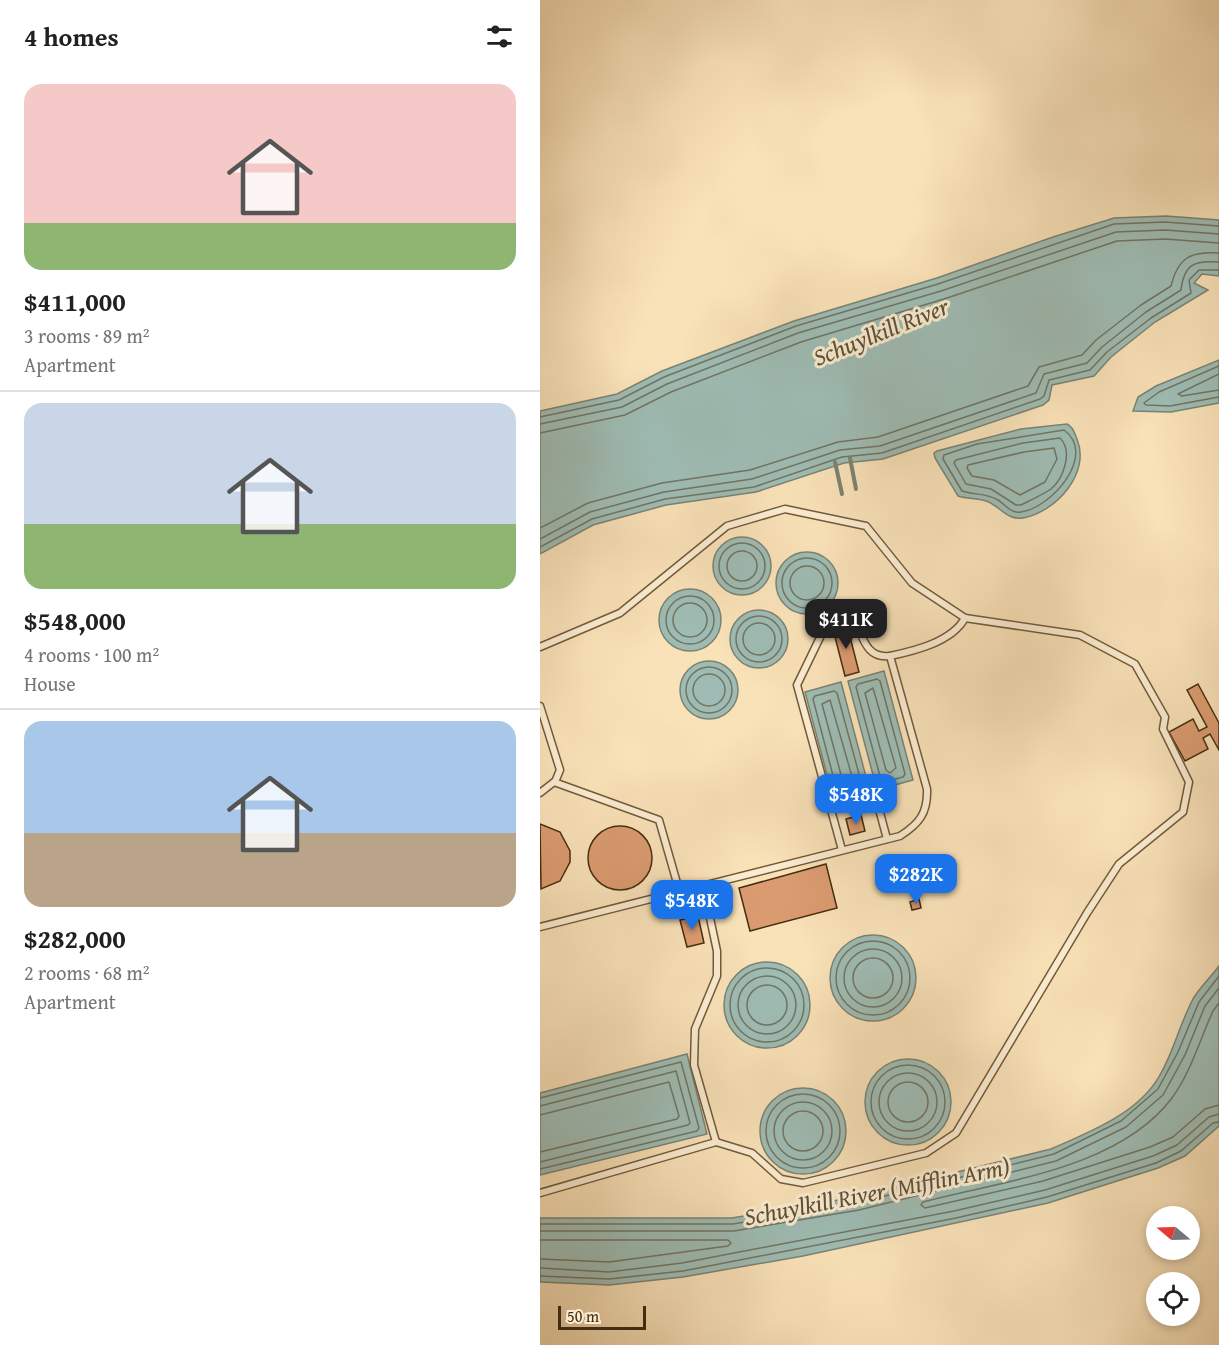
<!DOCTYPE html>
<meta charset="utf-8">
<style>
:root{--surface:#fff;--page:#f2f2f2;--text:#202124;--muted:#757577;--line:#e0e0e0;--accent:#1a73e8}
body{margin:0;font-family:"Gentium Book Plus",serif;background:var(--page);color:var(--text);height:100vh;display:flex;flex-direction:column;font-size:22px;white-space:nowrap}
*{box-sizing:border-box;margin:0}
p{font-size:20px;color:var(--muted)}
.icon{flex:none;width:33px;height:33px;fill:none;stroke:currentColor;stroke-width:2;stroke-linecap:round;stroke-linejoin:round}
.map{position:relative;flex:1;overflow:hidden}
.panel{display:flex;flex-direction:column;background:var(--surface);width:540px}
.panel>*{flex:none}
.needle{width:39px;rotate:289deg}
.tools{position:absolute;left:606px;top:1206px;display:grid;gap:12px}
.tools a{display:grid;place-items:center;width:54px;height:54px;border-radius:50%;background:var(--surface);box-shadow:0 3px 9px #0003;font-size:30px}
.scale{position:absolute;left:18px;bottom:15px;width:88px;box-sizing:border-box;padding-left:6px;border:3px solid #452d10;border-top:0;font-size:16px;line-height:21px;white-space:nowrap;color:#452d10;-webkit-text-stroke:4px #fbecd1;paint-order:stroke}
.price{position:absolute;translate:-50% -51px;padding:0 14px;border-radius:12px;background:var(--accent);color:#fff;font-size:20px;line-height:39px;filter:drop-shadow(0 2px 3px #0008)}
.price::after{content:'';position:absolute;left:50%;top:36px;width:18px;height:14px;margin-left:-9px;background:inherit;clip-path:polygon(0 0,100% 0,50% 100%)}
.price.current{background:#222;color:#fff}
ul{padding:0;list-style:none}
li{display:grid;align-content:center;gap:12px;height:318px;padding:0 24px}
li+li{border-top:2px solid var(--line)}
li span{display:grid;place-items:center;height:186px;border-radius:18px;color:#555}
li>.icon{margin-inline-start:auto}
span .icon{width:108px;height:108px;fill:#fffc;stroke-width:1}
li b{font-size:26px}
h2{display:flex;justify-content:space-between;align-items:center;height:72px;padding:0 24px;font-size:26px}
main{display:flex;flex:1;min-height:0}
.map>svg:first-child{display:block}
.water{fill:#9ebcb4;stroke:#7a8372;stroke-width:1.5}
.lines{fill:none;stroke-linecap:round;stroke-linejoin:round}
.shore{stroke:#727462;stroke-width:1.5}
.stream{stroke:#7a8372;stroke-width:4}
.building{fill:#db9b70;stroke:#452d10;stroke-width:1.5}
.service-casing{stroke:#725a3a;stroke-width:9}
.service{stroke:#fbecd1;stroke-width:6}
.labels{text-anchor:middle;stroke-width:6;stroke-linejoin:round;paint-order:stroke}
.water-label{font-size:24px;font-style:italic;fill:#5b5139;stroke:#fbecd1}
</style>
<main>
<section class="panel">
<h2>4 homes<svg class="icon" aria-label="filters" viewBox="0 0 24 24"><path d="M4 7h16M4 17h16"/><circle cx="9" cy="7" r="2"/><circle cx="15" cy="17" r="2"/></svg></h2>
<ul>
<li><span style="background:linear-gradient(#f6c9c9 75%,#8fb573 0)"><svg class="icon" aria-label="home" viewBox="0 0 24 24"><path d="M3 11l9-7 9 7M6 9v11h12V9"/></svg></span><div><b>$411,000</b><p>3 rooms · 89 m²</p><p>Apartment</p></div></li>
<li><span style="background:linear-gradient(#c9d6e8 65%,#8fb573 0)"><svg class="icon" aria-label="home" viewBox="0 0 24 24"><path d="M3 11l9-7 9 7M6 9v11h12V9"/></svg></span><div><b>$548,000</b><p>4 rooms · 100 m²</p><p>House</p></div></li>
<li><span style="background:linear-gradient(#a9c7e8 60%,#b9a48a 0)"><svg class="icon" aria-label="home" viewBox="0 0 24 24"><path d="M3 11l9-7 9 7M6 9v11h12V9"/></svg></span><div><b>$282,000</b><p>2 rooms · 68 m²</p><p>Apartment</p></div></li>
</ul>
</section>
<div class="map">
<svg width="679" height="1345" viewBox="0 0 679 1345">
<rect width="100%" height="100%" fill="#f9e1b8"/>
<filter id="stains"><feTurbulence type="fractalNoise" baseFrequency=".00333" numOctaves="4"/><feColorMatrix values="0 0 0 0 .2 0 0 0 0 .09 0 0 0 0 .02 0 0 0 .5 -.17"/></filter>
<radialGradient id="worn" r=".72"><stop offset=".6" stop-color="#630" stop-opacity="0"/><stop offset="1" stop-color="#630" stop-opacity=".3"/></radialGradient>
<g class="water">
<polygon points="626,216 679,220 679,276 662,274 654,283 668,290 615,322 571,357 554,376 512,385 509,400 503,405 343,459 304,463 216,492 126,505 53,525 0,554 0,411 77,394 122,371 254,321 397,278 513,237 574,218"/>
<polygon points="679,360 679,403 631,412 593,411 598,397 616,386"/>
<path d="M527 424C533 427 534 432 537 439 551 473 516 512 483 518 467 521 459 505 446 501 437 498 427 499 418 496L395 458 394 453 397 451 481 429Z"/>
<circle cx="202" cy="566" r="29"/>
<circle cx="267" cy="583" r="31"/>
<circle cx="150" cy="620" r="31"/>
<circle cx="219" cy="639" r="29"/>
<circle cx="169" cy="690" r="29"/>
<polygon points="344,671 373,780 337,790 308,681"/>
<polygon points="301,682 330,792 294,801 265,692"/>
<circle cx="333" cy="978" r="43"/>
<circle cx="227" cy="1005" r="43"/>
<path d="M679 966V1126L645 1156 618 1168 508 1203 263 1256 143 1277 69 1285 0 1282V1218H192L316 1197 511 1149C550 1132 599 1113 620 1075 634 1051 640 1023 653 999 660 987 671 977 679 966Z"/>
<polygon points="147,1054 167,1134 0,1175 0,1093"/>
<circle cx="368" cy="1102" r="43"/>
<circle cx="263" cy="1131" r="43"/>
</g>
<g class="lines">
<g class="shore">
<polyline points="679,366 619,392 604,403 606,405 630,406 679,397"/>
<polyline points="679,374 638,394 642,396 679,390"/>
<polyline points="0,417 79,400 124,377 256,326 398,284 574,224 625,222 679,226"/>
<polyline points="0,424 82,407 127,384 258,333 401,291 576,232 625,230 679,234"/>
<path d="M524 430C558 455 511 508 481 512 471 514 466 505 458 500 446 493 434 495 422 491L403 459 404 455 437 444Z"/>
<polyline points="0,433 85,415 131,392 261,342 404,299 577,241 625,239 679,243"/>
<path d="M520 438C533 451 524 478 511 489 502 495 491 500 481 505H476L451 489 426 484 414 463 416 460 483 443Z"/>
<polygon points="514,448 517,459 505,482 480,495 454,480 432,476 427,468 428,465 484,452"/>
<path d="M0 528 48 503 122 483 210 470 298 442 338 437 488 386 499 367 542 355 556 340 601 305 631 286C638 258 650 251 679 253"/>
<path d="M0 539 50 512 124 492 212 479 300 450 340 446 496 393 504 374 547 363 562 347 606 312 641 290C644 265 653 260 679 262"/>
<circle cx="202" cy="566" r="23"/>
<polyline points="0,547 52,519 125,499 214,487 302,457 342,453 500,399 504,396 509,380 550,370 567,352 611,318 651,293 649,280 659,270 679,270"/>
<circle cx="202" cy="566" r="15"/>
<circle cx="267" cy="583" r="25"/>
<circle cx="267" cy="583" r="17"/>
<circle cx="150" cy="620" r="24"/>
<circle cx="150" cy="620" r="17"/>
<circle cx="219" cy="639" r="23"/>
<circle cx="219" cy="639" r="16"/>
<circle cx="169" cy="690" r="23"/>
<circle cx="169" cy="690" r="16"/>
<polygon points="337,679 340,681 365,774 363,777 344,782 341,780 316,687 318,684"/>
<polygon points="333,688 356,768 350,773 346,770 325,693"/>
<polygon points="294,691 297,693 322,785 320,788 300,793 297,791 273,699 275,696"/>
<polygon points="290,700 313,780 306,784 303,782 282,704"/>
<circle cx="333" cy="978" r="37"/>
<circle cx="333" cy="978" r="29"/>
<circle cx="333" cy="978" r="20"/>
<circle cx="227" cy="1005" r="37"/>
<circle cx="227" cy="1005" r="29"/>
<circle cx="227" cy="1005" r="20"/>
<path d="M679 1003 673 1011C660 1039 651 1072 632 1098 580 1167 469 1180 391 1200L383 1202 381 1205 385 1208 503 1181 610 1147 633 1137 665 1109 679 1105"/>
<circle cx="368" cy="1102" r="37"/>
<circle cx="368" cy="1102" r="29"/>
<circle cx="368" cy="1102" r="20"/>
<circle cx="263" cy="1131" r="37"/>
<polyline points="0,1098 141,1062 159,1128 157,1131 0,1169"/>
<circle cx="263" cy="1131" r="29"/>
<polyline points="0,1106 136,1071 150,1123 148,1125 0,1162"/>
<circle cx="263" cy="1131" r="20"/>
<polyline points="0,1115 129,1082 139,1116 137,1119 0,1152"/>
<polyline points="0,1224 193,1224 317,1203 514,1154 581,1121 618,1089 638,1052 659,1002 679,976"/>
<polyline points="0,1231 194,1231 319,1210 516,1161 586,1127 623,1095 645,1055 665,1006 679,988"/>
<polyline points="0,1240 188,1240 191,1243 188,1246 69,1262 0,1259"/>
<polyline points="0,1268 69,1272 142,1263 414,1211 505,1190 613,1156 637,1145 669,1117 679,1114"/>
<polyline points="0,1276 69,1279 143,1271 416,1218 507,1197 616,1163 641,1151 673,1123 679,1122"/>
</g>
<g class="stream">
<polyline points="310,458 316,489"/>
<polyline points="295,462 302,494"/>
</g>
</g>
<g class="building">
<polygon points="307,625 319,672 305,676 293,629"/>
<polygon points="658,684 679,723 679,750 670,734 663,738 668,749 645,761 629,732 653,719 659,731 667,727 647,690"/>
<polygon points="324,799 326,805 302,811 300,805"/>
<polygon points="321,815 325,831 310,835 306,819"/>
<polygon points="0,824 20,832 30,851 30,862 20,881 1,889"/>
<circle cx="80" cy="858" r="32"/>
<polygon points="286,864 297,908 210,931 199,888"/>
<polygon points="379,899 381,908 372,910 370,902"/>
<polygon points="158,916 164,943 147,947 140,920"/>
</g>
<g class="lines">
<g class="service-casing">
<g id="service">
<polyline points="0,647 80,613 187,526 245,509 326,526 372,583 425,618 540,635 595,664 625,717 623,729 649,782 643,812 579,864 547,913 416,1133 386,1153 263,1183 241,1179 212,1153 176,1142 0,1193"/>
<polyline points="0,706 20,770 15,782"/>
<polyline points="0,793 14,782 119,820 139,890"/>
<polyline points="335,794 347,839"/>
<path d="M302 850 257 685 287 623 309 617 314 619C323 637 326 659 350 656"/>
<polyline points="163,885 177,951 177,976 155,1029 154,1065 176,1142"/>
<path d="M0 927 360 836C379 824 388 813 387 789L350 656C374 651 412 642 425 618"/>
</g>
</g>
<use href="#service" class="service"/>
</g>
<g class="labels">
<g class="water-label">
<text transform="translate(341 332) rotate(-22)" y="8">Schuylkill River</text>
<text transform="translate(337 1192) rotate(-11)" y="8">Schuylkill River (Mifflin Arm)</text>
</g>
</g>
<rect width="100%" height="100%" filter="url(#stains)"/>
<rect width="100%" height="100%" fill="url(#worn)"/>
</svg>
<div class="tools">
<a><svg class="needle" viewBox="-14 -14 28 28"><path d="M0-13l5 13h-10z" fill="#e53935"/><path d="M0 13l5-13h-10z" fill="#757577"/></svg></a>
<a><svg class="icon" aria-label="locate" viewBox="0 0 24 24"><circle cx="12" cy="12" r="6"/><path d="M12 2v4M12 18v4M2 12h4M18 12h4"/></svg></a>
</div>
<div class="scale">50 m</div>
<b class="price current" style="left:306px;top:650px">$411K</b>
<b class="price" style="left:316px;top:825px">$548K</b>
<b class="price" style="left:376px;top:905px">$282K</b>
<b class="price" style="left:152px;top:931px">$548K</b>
</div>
</main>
